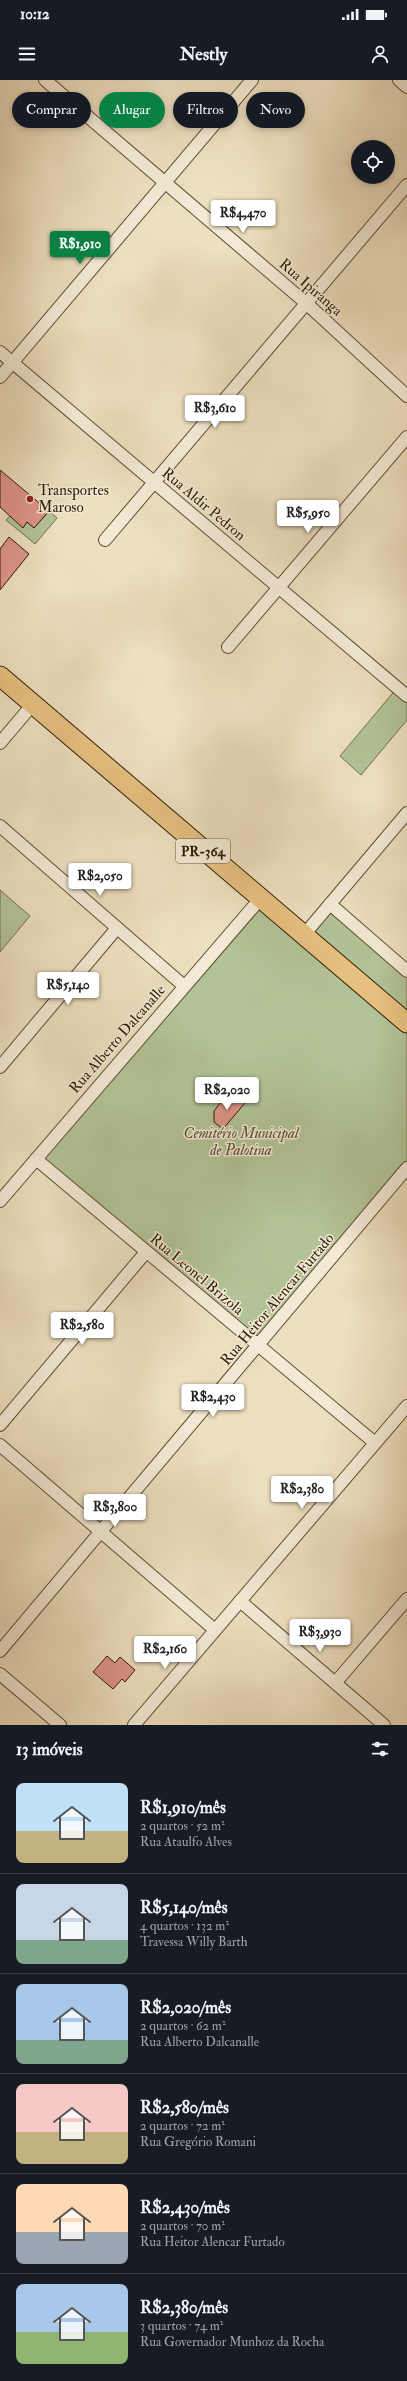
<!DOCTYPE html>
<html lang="pt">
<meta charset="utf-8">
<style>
:root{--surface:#171b24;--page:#242831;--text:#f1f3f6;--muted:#9ea1a6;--line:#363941;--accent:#0b8043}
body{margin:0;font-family:"IM FELL Double Pica",serif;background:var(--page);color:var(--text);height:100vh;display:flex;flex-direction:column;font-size:15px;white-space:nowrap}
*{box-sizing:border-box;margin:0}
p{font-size:13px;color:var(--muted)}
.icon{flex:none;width:22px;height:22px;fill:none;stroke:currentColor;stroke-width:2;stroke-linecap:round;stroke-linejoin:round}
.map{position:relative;height:1645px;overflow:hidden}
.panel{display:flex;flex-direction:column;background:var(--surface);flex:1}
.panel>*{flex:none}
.top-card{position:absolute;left:12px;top:12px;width:383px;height:36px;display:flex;gap:8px}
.tools{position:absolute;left:351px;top:60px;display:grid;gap:8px}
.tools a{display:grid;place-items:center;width:44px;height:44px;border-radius:50%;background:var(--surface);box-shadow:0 2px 6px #0003;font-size:20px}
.price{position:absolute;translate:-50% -34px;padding:0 9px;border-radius:4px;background:#fff;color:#222;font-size:13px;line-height:26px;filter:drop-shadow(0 1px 2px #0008)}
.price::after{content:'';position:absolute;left:50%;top:24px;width:12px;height:9px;margin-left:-6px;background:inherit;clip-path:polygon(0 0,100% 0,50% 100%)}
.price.active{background:var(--accent);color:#fff}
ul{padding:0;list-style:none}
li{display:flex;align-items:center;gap:12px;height:100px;padding:0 16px}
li+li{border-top:1px solid var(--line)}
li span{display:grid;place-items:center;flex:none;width:112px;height:80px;border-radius:8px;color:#555}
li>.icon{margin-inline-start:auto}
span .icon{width:48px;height:48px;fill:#fffc;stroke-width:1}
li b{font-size:17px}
h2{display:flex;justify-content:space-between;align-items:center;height:48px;padding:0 16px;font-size:17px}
.tag{padding:0 14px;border-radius:18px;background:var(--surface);box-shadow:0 2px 6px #0003;font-size:14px;line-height:36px}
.tag.active{background:var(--accent);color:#fff}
.status{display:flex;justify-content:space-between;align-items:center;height:28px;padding:0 20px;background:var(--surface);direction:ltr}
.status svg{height:11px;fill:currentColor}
header{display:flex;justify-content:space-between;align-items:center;height:52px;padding:0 16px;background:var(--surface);font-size:18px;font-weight:700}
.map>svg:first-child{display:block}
.green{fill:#b2c397;stroke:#716f4e}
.building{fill:#dd9489;stroke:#301b05}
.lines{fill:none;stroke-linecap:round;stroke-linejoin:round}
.street-casing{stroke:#5f4c34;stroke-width:14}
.primary-casing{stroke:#301b05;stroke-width:21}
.street{stroke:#f3ead5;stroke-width:12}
.primary{stroke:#e6c080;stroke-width:19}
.poi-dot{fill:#8f2418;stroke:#f3ead5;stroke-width:1.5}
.labels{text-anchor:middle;stroke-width:3;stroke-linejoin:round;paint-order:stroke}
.shield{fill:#f3ead5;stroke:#6a5943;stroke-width:1}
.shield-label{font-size:14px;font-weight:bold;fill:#301b05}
.street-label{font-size:15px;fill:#301b05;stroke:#f3ead5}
.poi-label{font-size:15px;fill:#301b05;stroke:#f3ead5;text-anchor:start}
.park-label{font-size:15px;font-style:italic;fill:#574d31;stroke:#f3ead5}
</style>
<div class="status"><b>10:12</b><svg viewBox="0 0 49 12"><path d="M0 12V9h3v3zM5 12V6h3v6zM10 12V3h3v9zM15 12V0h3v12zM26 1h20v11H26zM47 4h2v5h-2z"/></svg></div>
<header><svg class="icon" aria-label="menu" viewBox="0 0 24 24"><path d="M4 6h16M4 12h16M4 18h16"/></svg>Nestly<svg class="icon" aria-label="person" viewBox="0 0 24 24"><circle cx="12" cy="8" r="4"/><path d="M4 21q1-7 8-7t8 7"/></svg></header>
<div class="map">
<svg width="407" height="1645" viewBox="0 0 407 1645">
<rect width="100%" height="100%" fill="#eddfbf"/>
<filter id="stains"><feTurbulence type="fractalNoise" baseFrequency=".005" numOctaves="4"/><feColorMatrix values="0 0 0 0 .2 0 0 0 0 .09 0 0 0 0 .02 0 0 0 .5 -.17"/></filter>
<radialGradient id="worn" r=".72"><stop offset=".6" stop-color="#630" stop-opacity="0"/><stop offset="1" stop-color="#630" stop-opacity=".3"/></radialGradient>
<g class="green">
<polygon points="49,431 57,438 35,464 6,440 10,436 23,447 27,442 34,448"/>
<polygon points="397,608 407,616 407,640 361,695 340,676"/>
<polygon points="0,810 30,836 0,872"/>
<polygon points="260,819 303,856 330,824 407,891 407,1088 258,1267 36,1079"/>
</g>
<g class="building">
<polygon points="0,390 49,431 34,448 27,442 23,448 0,427"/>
<polygon points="9,457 29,474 0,510 0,469"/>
<polygon points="232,1015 245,1023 223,1049 214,1042 214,1031 224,1018"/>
<polygon points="107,1576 115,1583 120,1577 135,1590 125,1602 122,1599 113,1609 93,1592"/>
</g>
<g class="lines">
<g class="street-casing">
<g id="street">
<polyline points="45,0 306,223 407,316"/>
<polyline points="399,0 407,7"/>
<polyline points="0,272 407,616"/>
<polyline points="0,297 252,0"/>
<polyline points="105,460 407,105"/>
<polyline points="228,567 407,357"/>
<polyline points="0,663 33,624"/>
<polyline points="0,746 184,906"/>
<polyline points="330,824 407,891"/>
<polyline points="303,856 407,733"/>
<polyline points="0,987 117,848"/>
<polyline points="36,1079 375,1363"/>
<polyline points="0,1121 260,819"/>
<polyline points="0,1345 146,1172"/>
<polyline points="0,1365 215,1550"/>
<polyline points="240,1521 384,1645"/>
<polyline points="0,1571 407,1088"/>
<polyline points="0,1594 60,1645"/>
<polyline points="336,1602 407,1519"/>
<polyline points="134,1645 407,1326"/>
</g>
</g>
<g class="primary-casing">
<polyline id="primary" points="0,596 407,943"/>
</g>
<use href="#street" class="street"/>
<use href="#primary" class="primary"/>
</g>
<circle class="poi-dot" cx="30" cy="419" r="4"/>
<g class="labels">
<rect class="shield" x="176" y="759" width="54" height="24" rx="3"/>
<g class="shield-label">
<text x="203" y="776">PR-364</text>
</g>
<g class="street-label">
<text transform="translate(311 207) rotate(41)" y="5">Rua Ipiranga</text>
<text transform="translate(204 424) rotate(40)" y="5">Rua Aldir Pedron</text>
<text transform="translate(117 959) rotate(-49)" y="5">Rua Alberto Dalcanalle</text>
<text transform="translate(197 1194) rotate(40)" y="5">Rua Leonel Brizola</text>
<text transform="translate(277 1219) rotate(-50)" y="5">Rua Heitor Alencar Furtado</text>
</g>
<g class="poi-label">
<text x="38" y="415">Transportes<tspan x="38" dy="17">Maroso</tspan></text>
</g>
<g class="park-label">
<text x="241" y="1058">Cemitério Municipal<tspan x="241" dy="17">de Palotina</tspan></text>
</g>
</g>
<rect width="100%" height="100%" filter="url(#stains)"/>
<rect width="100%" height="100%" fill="url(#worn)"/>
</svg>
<div class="tools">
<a><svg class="icon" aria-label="locate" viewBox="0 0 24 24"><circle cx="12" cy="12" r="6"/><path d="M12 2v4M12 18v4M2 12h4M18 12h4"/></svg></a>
</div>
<b class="price" style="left:243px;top:154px">R$4,470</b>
<b class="price active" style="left:80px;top:185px">R$1,910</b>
<b class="price" style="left:215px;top:349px">R$3,610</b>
<b class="price" style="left:308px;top:454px">R$5,950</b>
<b class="price" style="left:100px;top:817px">R$2,050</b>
<b class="price" style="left:68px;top:926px">R$5,140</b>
<b class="price" style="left:227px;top:1031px">R$2,020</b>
<b class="price" style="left:82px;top:1266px">R$2,580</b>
<b class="price" style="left:213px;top:1338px">R$2,430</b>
<b class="price" style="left:302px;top:1430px">R$2,380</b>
<b class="price" style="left:115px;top:1448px">R$3,800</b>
<b class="price" style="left:320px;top:1573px">R$3,930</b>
<b class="price" style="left:165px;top:1590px">R$2,160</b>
<div class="top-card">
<a class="tag">Comprar</a>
<a class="tag active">Alugar</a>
<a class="tag">Filtros</a>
<a class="tag">Novo</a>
</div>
</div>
<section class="panel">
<h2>13 imóveis<svg class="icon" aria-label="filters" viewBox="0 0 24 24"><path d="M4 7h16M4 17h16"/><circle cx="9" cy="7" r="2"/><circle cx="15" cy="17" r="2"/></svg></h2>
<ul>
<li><span style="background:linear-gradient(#bfe0f5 60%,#c2b280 0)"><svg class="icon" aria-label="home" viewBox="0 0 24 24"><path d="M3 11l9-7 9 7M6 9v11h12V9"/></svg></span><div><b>R$1,910/mês</b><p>2 quartos · 52 m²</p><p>Rua Ataulfo Alves</p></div></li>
<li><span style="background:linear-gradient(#c9d6e8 70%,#7fa58c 0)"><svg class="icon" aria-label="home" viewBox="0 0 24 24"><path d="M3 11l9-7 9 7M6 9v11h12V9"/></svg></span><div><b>R$5,140/mês</b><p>4 quartos · 132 m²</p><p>Travessa Willy Barth</p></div></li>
<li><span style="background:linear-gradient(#a9c7e8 70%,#7fa58c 0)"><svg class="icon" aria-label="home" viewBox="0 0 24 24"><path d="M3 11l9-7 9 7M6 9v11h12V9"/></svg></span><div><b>R$2,020/mês</b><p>2 quartos · 62 m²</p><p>Rua Alberto Dalcanalle</p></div></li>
<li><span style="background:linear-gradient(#f6c9c9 60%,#c2b280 0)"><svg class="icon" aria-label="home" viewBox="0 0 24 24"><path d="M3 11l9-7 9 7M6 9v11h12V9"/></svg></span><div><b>R$2,580/mês</b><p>2 quartos · 72 m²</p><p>Rua Gregório Romani</p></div></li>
<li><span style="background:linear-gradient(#ffd9b3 60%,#9aa5b1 0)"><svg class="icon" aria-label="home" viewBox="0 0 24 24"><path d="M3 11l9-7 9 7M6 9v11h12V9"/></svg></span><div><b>R$2,430/mês</b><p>2 quartos · 70 m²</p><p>Rua Heitor Alencar Furtado</p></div></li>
<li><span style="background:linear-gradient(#a9c7e8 60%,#8fb573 0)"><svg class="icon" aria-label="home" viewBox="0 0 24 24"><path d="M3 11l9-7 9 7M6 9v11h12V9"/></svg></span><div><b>R$2,380/mês</b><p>3 quartos · 74 m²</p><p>Rua Governador Munhoz da Rocha</p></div></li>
</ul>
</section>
